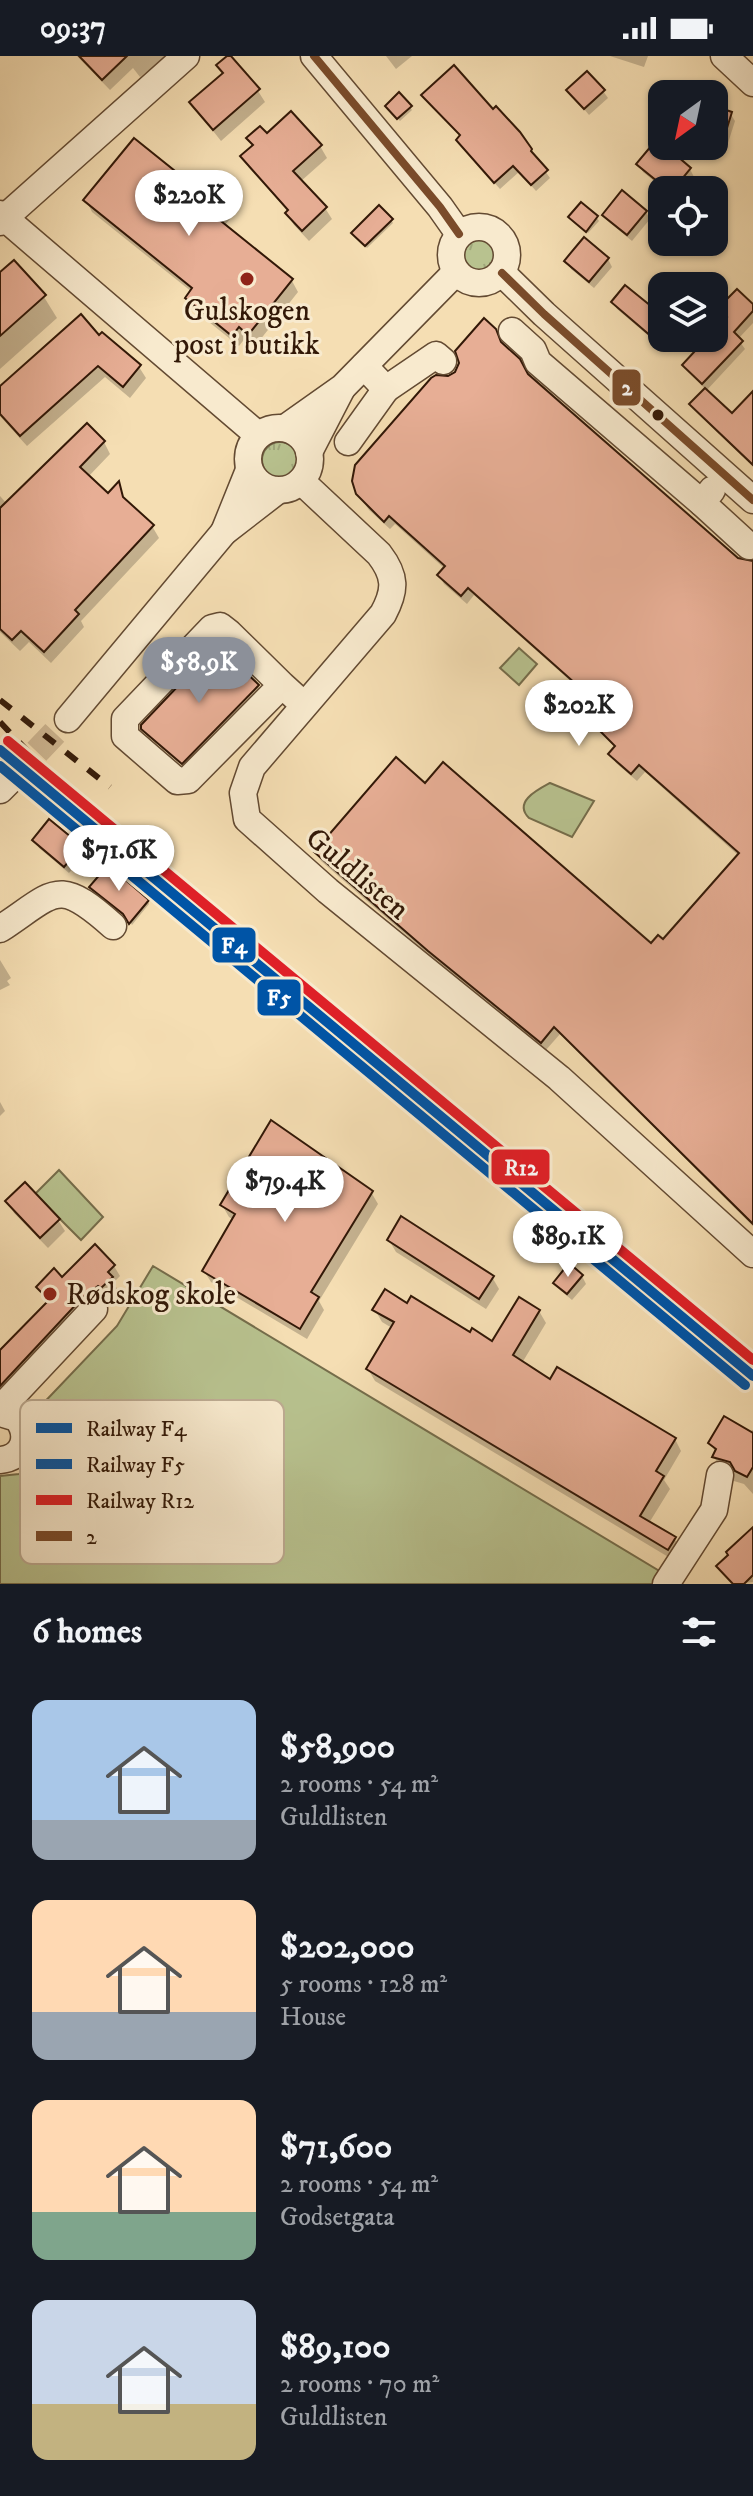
<!DOCTYPE html>
<meta charset="utf-8">
<style>
:root{--surface:#171b24;--page:#20242c;--text:#f1f3f6;--muted:#9ea1a6;--accent:#8c9099}
body{margin:0;font-family:"IM FELL DW Pica",serif;background:var(--page);color:var(--text);height:100vh;display:flex;flex-direction:column;font-size:30px;white-space:nowrap}
*{box-sizing:border-box;margin:0}
p{font-size:26px;color:var(--muted)}
.icon{flex:none;width:44px;height:44px;fill:none;stroke:currentColor;stroke-width:2;stroke-linecap:round;stroke-linejoin:round}
.map{position:relative;height:1528px;overflow:hidden}
.panel{display:flex;flex-direction:column;background:var(--surface);flex:1}
.panel>*{flex:none}
.needle{width:52px;rotate:213deg}
.buttons{position:absolute;left:648px;top:24px;display:grid;gap:16px}
.buttons a{display:grid;place-items:center;width:80px;height:80px;border-radius:16px;background:var(--surface);box-shadow:0 2px 6px #0004;font-size:40px}
.price{position:absolute;translate:-50% -68px;padding:0 18px;border-radius:28px;background:#fff;color:#222;font-size:26px;line-height:52px;filter:drop-shadow(0 2px 4px #0008)}
.price::after{content:'';position:absolute;left:50%;top:48px;width:24px;height:18px;margin-left:-12px;background:inherit;clip-path:polygon(0 0,100% 0,50% 100%)}
.price.selected{background:var(--accent);color:#fff}
ul{padding:0;list-style:none}
li{display:flex;align-items:center;gap:24px;height:200px;padding:0 32px}
li span{display:grid;place-items:center;flex:none;width:224px;height:160px;border-radius:16px;color:#555}
li>.icon{margin-inline-start:auto}
span .icon{width:96px;height:96px;fill:#fffc;stroke-width:1}
li b{font-size:34px}
h2{display:flex;justify-content:space-between;align-items:center;height:96px;padding:0 32px;font-size:34px}
.status{display:flex;justify-content:space-between;align-items:center;height:56px;padding:0 40px;background:var(--surface);direction:ltr}
.status svg{height:22px;fill:currentColor}
.map>svg:first-child{display:block}
.grass{fill:url(#grass-tufts);stroke:#756d4b;stroke-width:2}
.park{fill:#b8c28f;stroke:#756d4b;stroke-width:2}
.shadow{fill:#0003}
.building{fill:#e7ae95;stroke:#321807;stroke-width:2}
.lines{fill:none;stroke-linecap:round;stroke-linejoin:round}
.minor-tunnel{stroke:#ceb691;stroke-width:26;stroke-dasharray:26 13;stroke-linecap:butt}
.minor-casing{stroke:#634a32;stroke-width:29}
.minor{stroke:#f8eace;stroke-width:26}
.rail{stroke:#321807;stroke-width:6;stroke-dasharray:14 14;stroke-linecap:butt}
.bus-1-casing{stroke:#f8eace;stroke-width:14}
.bus-1{stroke:#7a4b2a;stroke-width:8}
.rail-1-casing{stroke:#f8eace;stroke-width:16}
.rail-2-casing{stroke:#f8eace;stroke-width:16}
.rail-3-casing{stroke:#f8eace;stroke-width:16}
.rail-1{stroke:#0054a6;stroke-width:10}
.rail-2{stroke:#0054a6;stroke-width:10}
.rail-3{stroke:#df2027;stroke-width:10}
.poi-dot{fill:#8f2418;stroke:#f8eace;stroke-width:3}
.bus-dot{fill:#321807;stroke:#f8eace;stroke-width:3}
.labels{text-anchor:middle;stroke-width:6;stroke-linejoin:round;paint-order:stroke}
.poi-label{font-size:30px;fill:#321807;stroke:#f8eace}
.street-label{font-size:30px;fill:#321807;stroke:#f8eace}
.key{fill:#f8eace;stroke:#bdab92;stroke-width:2}
.key-label{font-size:22px;fill:#321807}
.line-badge{stroke:#f8eace;stroke-width:3}
.badge-label{font-size:22px;text-anchor:middle;font-weight:bold;fill:#fff}
</style>
<div class="status"><b>09:37</b><svg viewBox="0 0 49 12"><path d="M0 12V9h3v3zM5 12V6h3v6zM10 12V3h3v9zM15 12V0h3v12zM26 1h20v11H26zM47 4h2v5h-2z"/></svg></div>
<div class="map">
<svg width="753" height="1528" viewBox="0 0 753 1528">
<defs>
<pattern id="grass-tufts" width="24" height="20" patternUnits="userSpaceOnUse" patternTransform="scale(2)"><rect width="24" height="20" fill="#b8c28f"/><path d="M3 7l-1-3M5 7V3M7 7l1-3M15 17l-1-3M17 17v-4M19 17l1-3" fill="none" stroke="#9fa67a"/></pattern>
</defs>
<rect width="100%" height="100%" fill="#f5deb3"/>
<filter id="stains"><feTurbulence type="fractalNoise" baseFrequency=".0025" numOctaves="4"/><feColorMatrix values="0 0 0 0 .2 0 0 0 0 .09 0 0 0 0 .02 0 0 0 .5 -.17"/></filter>
<radialGradient id="worn" r=".72"><stop offset=".6" stop-color="#630" stop-opacity="0"/><stop offset="1" stop-color="#630" stop-opacity=".3"/></radialGradient>
<g class="grass">
<circle cx="479" cy="199" r="18"/>
<circle cx="280" cy="404" r="18"/>
</g>
<g class="park">
<polygon points="519,592 537,608 519,629 500,612"/>
<path d="M550 727 594 745 572 781 529 762C513 746 537 734 550 727Z"/>
<polygon points="59,1114 103,1161 81,1184 35,1138"/>
<polygon points="153,1210 671,1522 666,1528 0,1528 0,1420 19,1418 39,1403 43,1372 35,1356 117,1270"/>
</g>
<g class="shadow">
<polygon points="77,0 167,0 140,21 133,12 110,34"/>
<polygon points="386,0 412,0 396,13"/>
<polygon points="610,0 648,0 644,11"/>
<polygon points="219,10 258,35 265,46 221,85 191,47 224,18"/>
<polygon points="569,35 603,35 608,42 589,59"/>
<polygon points="423,40 531,95 550,122 536,135 519,116 500,133 462,91 458,84 461,81"/>
<polygon points="410,51 412,54 400,65 389,53"/>
<polygon points="714,52 730,57 735,65 728,87 720,84 717,95 702,90 714,90"/>
<polygon points="266,80 320,90 327,102 300,126 325,152 332,163 309,185 294,169 287,158 289,156 249,112 243,101 254,91 249,83"/>
<polygon points="639,108 690,113 694,121 683,134 665,134 643,116"/>
<polygon points="86,144 228,146 235,157 224,170 292,225 298,236 256,289 246,281 239,290 194,254 187,242 192,236 92,156"/>
<polygon points="646,156 650,163 632,185 609,166 604,159"/>
<polygon points="597,162 599,165 588,177 572,164"/>
<polygon points="391,164 393,167 367,192 356,180"/>
<polygon points="608,203 612,211 594,232 571,213 567,205"/>
<polygon points="0,218 44,241 57,262 0,313"/>
<polygon points="613,246 662,261 662,280 657,287 617,253"/>
<polygon points="753,251 753,267 738,283 745,293 706,335 732,360 753,337 753,409 695,354 692,348 706,334 684,310 710,282 714,282 714,278 728,263 721,252"/>
<polygon points="495,274 503,291 527,320 737,503 753,507 753,1170 560,978 546,994 435,904 321,805 316,796 426,730 652,890 663,886 739,800 645,716 637,725 616,707 611,698 616,693 593,666 604,655 474,539 467,548 444,528 439,519 445,513 395,468 390,473 369,454 358,438 448,322 457,316"/>
<polygon points="99,282 139,311 146,322 130,342 105,321 27,390 0,360 0,333"/>
<polygon points="104,386 110,398 88,421 108,440 118,429 126,446 152,470 159,482 81,565 84,571 51,607 29,586 20,595 0,576 0,440 7,448"/>
<polygon points="218,592 258,630 262,638 187,714 148,680 143,672"/>
<polygon points="34,784 80,792 84,799 69,817 39,792"/>
<polygon points="92,832 148,845 149,848 132,869 127,861"/>
<polygon points="0,904 11,922 7,925 10,929 0,934"/>
<polygon points="0,1046 5,1055 0,1060"/>
<polygon points="371,1136 378,1148 319,1245 324,1254 307,1283 211,1226 204,1215 234,1164 229,1161 222,1149"/>
<polygon points="7,1145 58,1164 65,1175 48,1192 14,1157"/>
<polygon points="389,1184 492,1221 499,1233 486,1253 396,1196"/>
<polygon points="114,1210 120,1220 114,1226 117,1233 108,1242 106,1239 88,1253 0,1348 0,1297 50,1247 38,1231"/>
<polygon points="582,1220 586,1228 572,1244 560,1234 555,1227"/>
<polygon points="407,1249 493,1287 539,1255 546,1267 522,1307 550,1325 675,1383 681,1395 664,1424 670,1433 649,1467 674,1482 681,1494 675,1505 375,1325 368,1313 392,1272 382,1266 375,1254"/>
<polygon points="752,1374 753,1374 753,1438 744,1428 727,1423 714,1401 716,1397 710,1387 750,1378"/>
<polygon points="753,1473 753,1526 733,1528"/>
</g>
<g class="building">
<polygon points="79,0 127,0 102,24"/>
<polygon points="227,0 231,0 260,33 213,74 189,46 223,17 216,9"/>
<polygon points="454,9 493,53 496,50 520,76 532,93 531,95 548,114 531,129 513,110 494,127 456,84 460,79 421,39"/>
<polygon points="587,15 605,34 584,53 566,34"/>
<polygon points="399,36 412,50 397,63 385,50"/>
<polygon points="714,50 732,56 718,101 714,101"/>
<polygon points="291,55 322,89 293,115 327,151 302,175 285,157 288,154 240,100 253,89 246,82 260,70 267,77"/>
<polygon points="134,82 205,139 212,130 229,144 216,161 293,223 248,279 239,271 232,280 185,242 192,232 83,144"/>
<polygon points="657,83 691,112 673,134 668,134 636,108"/>
<polygon points="622,134 647,155 627,179 602,159"/>
<polygon points="581,146 598,160 586,176 568,161"/>
<polygon points="379,149 393,163 365,190 351,177"/>
<polygon points="584,181 609,202 589,226 564,205"/>
<polygon points="14,204 46,239 0,280 0,216"/>
<polygon points="625,229 662,259 662,269 652,281 611,246"/>
<polygon points="737,233 753,248 753,255 734,276 743,285 702,328 682,309 707,282 714,282 714,275 727,261 718,252"/>
<polygon points="81,258 99,279 102,276 141,309 123,331 98,310 20,380 0,358 0,330"/>
<polygon points="484,262 496,273 501,286 520,303 528,318 738,502 753,505 753,1168 554,971 541,987 428,895 314,796 396,701 425,727 443,706 651,887 658,879 663,883 739,797 639,709 631,718 608,698 615,690 591,666 603,652 468,532 461,540 437,519 445,510 389,460 384,466 356,438 352,425 355,409 431,322 436,319 448,320 455,316 459,307 455,295"/>
<polygon points="705,332 732,357 753,335 753,409 689,348"/>
<polygon points="87,367 105,385 80,411 108,437 119,425 123,441 154,469 75,554 79,558 44,596 21,575 12,584 0,573 0,452"/>
<polygon points="217,589 259,629 182,708 141,673 141,669"/>
<polygon points="49,763 82,790 64,811 32,784"/>
<polygon points="108,809 149,844 129,868 123,858 89,831"/>
<polygon points="271,1064 373,1135 311,1236 319,1241 300,1273 202,1215 235,1158 220,1149"/>
<polygon points="25,1126 60,1163 40,1182 5,1145"/>
<polygon points="401,1160 494,1220 479,1243 387,1184"/>
<polygon points="95,1188 115,1209 108,1216 113,1221 101,1232 98,1230 82,1242 0,1330 0,1294 49,1244 36,1231 54,1212 62,1221"/>
<polygon points="569,1207 583,1219 567,1238 553,1227"/>
<polygon points="385,1233 407,1247 411,1240 470,1276 472,1272 492,1285 519,1241 540,1254 513,1299 550,1323 557,1311 676,1382 656,1415 664,1420 640,1460 676,1481 668,1494 366,1313 394,1266 372,1254"/>
<polygon points="724,1360 753,1377 753,1411 747,1421 735,1415 730,1406 712,1401 716,1393 708,1387"/>
<polygon points="753,1471 753,1519 744,1528 733,1528 716,1510 728,1499 726,1496"/>
</g>
<g class="lines">
<polyline class="minor-tunnel" points="10,724 68,663"/>
<g class="minor-casing">
<g id="minor">
<polyline points="314,0 440,151 459,178"/>
<polyline points="724,0 753,27"/>
<polyline points="0,158 258,379"/>
<polyline points="0,166 186,0"/>
<circle cx="479" cy="199" r="28"/>
<polyline points="502,217 544,258 753,444"/>
<polyline points="512,275 533,294 538,306 702,447"/>
<polyline points="386,333 436,299 443,305"/>
<circle cx="279" cy="403" r="31"/>
<polyline points="285,372 343,331 456,216"/>
<polyline points="348,386 386,333 364,310"/>
<polyline points="309,396 341,334"/>
<path d="M301 425 379 498C396 520 396 534 383 558L252 711 243 737 247 763 328 835 559 1022 753 1198"/>
<polyline points="712,434 702,447 749,490"/>
<polyline points="224,476 249,414"/>
<polyline points="282,629 229,577 220,570 212,572 125,663 125,680 177,725 188,724 282,629 304,649"/>
<polyline points="68,663 224,476 277,435"/>
<polyline points="0,734 10,724"/>
<path d="M0 873C56 836 57 820 113 870"/>
<polyline points="0,1353 94,1253"/>
<path d="M0 1357 17 1362C31 1380 24 1402 0 1404"/>
<polyline points="666,1528 714,1454 720,1419"/>
</g>
</g>
<use href="#minor" class="minor"/>
<g class="rail">
<polyline points="0,644 110,731"/>
<polyline points="0,666 33,701 89,752"/>
</g>
<g class="bus-1-casing">
<g id="bus-1">
<polyline points="314,0 440,151 459,178"/>
<polyline points="502,217 544,258 753,444"/>
</g>
</g>
<use href="#bus-1" class="bus-1"/>
<g class="rail-1-casing">
<polyline id="rail-1" points="0,694 753,1320"/>
</g>
<g class="rail-2-casing">
<polyline id="rail-2" points="0,710 745,1329"/>
</g>
<g class="rail-3-casing">
<polyline id="rail-3" points="8,685 753,1304"/>
</g>
<use href="#rail-1" class="rail-1"/>
<use href="#rail-2" class="rail-2"/>
<use href="#rail-3" class="rail-3"/>
</g>
<g class="poi-dot">
<circle cx="247" cy="223" r="8"/>
<circle cx="50" cy="1238" r="8"/>
</g>
<circle class="bus-dot" cx="658" cy="359" r="7"/>
<g class="labels">
<g class="poi-label">
<text x="247" y="264">Gulskogen<tspan x="247" dy="34">post i butikk</tspan></text>
<text x="66" y="1248" text-anchor="start">Rødskog skole</text>
</g>
<g class="street-label">
<text transform="translate(358 817) rotate(40)" y="10">Guldlisten</text>
</g>
</g>
<rect x="20" y="1344" width="264" height="164" rx="12" class="key"/>
<rect x="36" y="1367" width="36" height="10" fill="#0054a6"/>
<rect x="36" y="1403" width="36" height="10" fill="#0054a6"/>
<rect x="36" y="1439" width="36" height="10" fill="#df2027"/>
<rect x="36" y="1475" width="36" height="10" fill="#7a4b2a"/>
<g class="key-label">
<text x="86" y="1380">Railway F4</text>
<text x="86" y="1416">Railway F5</text>
<text x="86" y="1452">Railway R12</text>
<text x="86" y="1488">2</text>
</g>
<g class="line-badge">
<rect x="611" y="312" width="31" height="39" rx="8" fill="#7a4b2a"/>
<rect x="211" y="870" width="46" height="38" rx="8" fill="#0054a6"/>
<rect x="256" y="922" width="46" height="39" rx="8" fill="#0054a6"/>
<rect x="490" y="1092" width="61" height="38" rx="8" fill="#df2027"/>
</g>
<g class="badge-label">
<text x="627" y="339">2</text>
<text x="234" y="897">F4</text>
<text x="279" y="949">F5</text>
<text x="521" y="1119">R12</text>
</g>
<rect width="100%" height="100%" filter="url(#stains)"/>
<rect width="100%" height="100%" fill="url(#worn)"/>
</svg>
<div class="buttons">
<a><svg class="needle" viewBox="-14 -14 28 28"><path d="M0-13l5 13h-10z" fill="#e53935"/><path d="M0 13l5-13h-10z" fill="#9ea1a6"/></svg></a>
<a><svg class="icon" aria-label="locate" viewBox="0 0 24 24"><circle cx="12" cy="12" r="6"/><path d="M12 2v4M12 18v4M2 12h4M18 12h4"/></svg></a>
<a><svg class="icon" aria-label="layers" viewBox="0 0 24 24"><path d="M12 4l9 5-9 5-9-5zM3 14l9 5 9-5"/></svg></a>
</div>
<b class="price" style="left:189px;top:182px">$220K</b>
<b class="price selected" style="left:199px;top:649px">$58.9K</b>
<b class="price" style="left:579px;top:692px">$202K</b>
<b class="price" style="left:119px;top:837px">$71.6K</b>
<b class="price" style="left:285px;top:1168px">$79.4K</b>
<b class="price" style="left:568px;top:1223px">$89.1K</b>
</div>
<section class="panel">
<h2>6 homes<svg class="icon" aria-label="filters" viewBox="0 0 24 24"><path d="M4 7h16M4 17h16"/><circle cx="9" cy="7" r="2"/><circle cx="15" cy="17" r="2"/></svg></h2>
<ul>
<li><span style="background:linear-gradient(#a9c7e8 75%,#9aa5b1 0)"><svg class="icon" aria-label="home" viewBox="0 0 24 24"><path d="M3 11l9-7 9 7M6 9v11h12V9"/></svg></span><div><b>$58,900</b><p>2 rooms · 54 m²</p><p>Guldlisten</p></div></li>
<li><span style="background:linear-gradient(#ffd9b3 70%,#9aa5b1 0)"><svg class="icon" aria-label="home" viewBox="0 0 24 24"><path d="M3 11l9-7 9 7M6 9v11h12V9"/></svg></span><div><b>$202,000</b><p>5 rooms · 128 m²</p><p>House</p></div></li>
<li><span style="background:linear-gradient(#ffd9b3 70%,#7fa58c 0)"><svg class="icon" aria-label="home" viewBox="0 0 24 24"><path d="M3 11l9-7 9 7M6 9v11h12V9"/></svg></span><div><b>$71,600</b><p>2 rooms · 54 m²</p><p>Godsetgata</p></div></li>
<li><span style="background:linear-gradient(#c9d6e8 65%,#c2b280 0)"><svg class="icon" aria-label="home" viewBox="0 0 24 24"><path d="M3 11l9-7 9 7M6 9v11h12V9"/></svg></span><div><b>$89,100</b><p>2 rooms · 70 m²</p><p>Guldlisten</p></div></li>
</ul>
</section>
